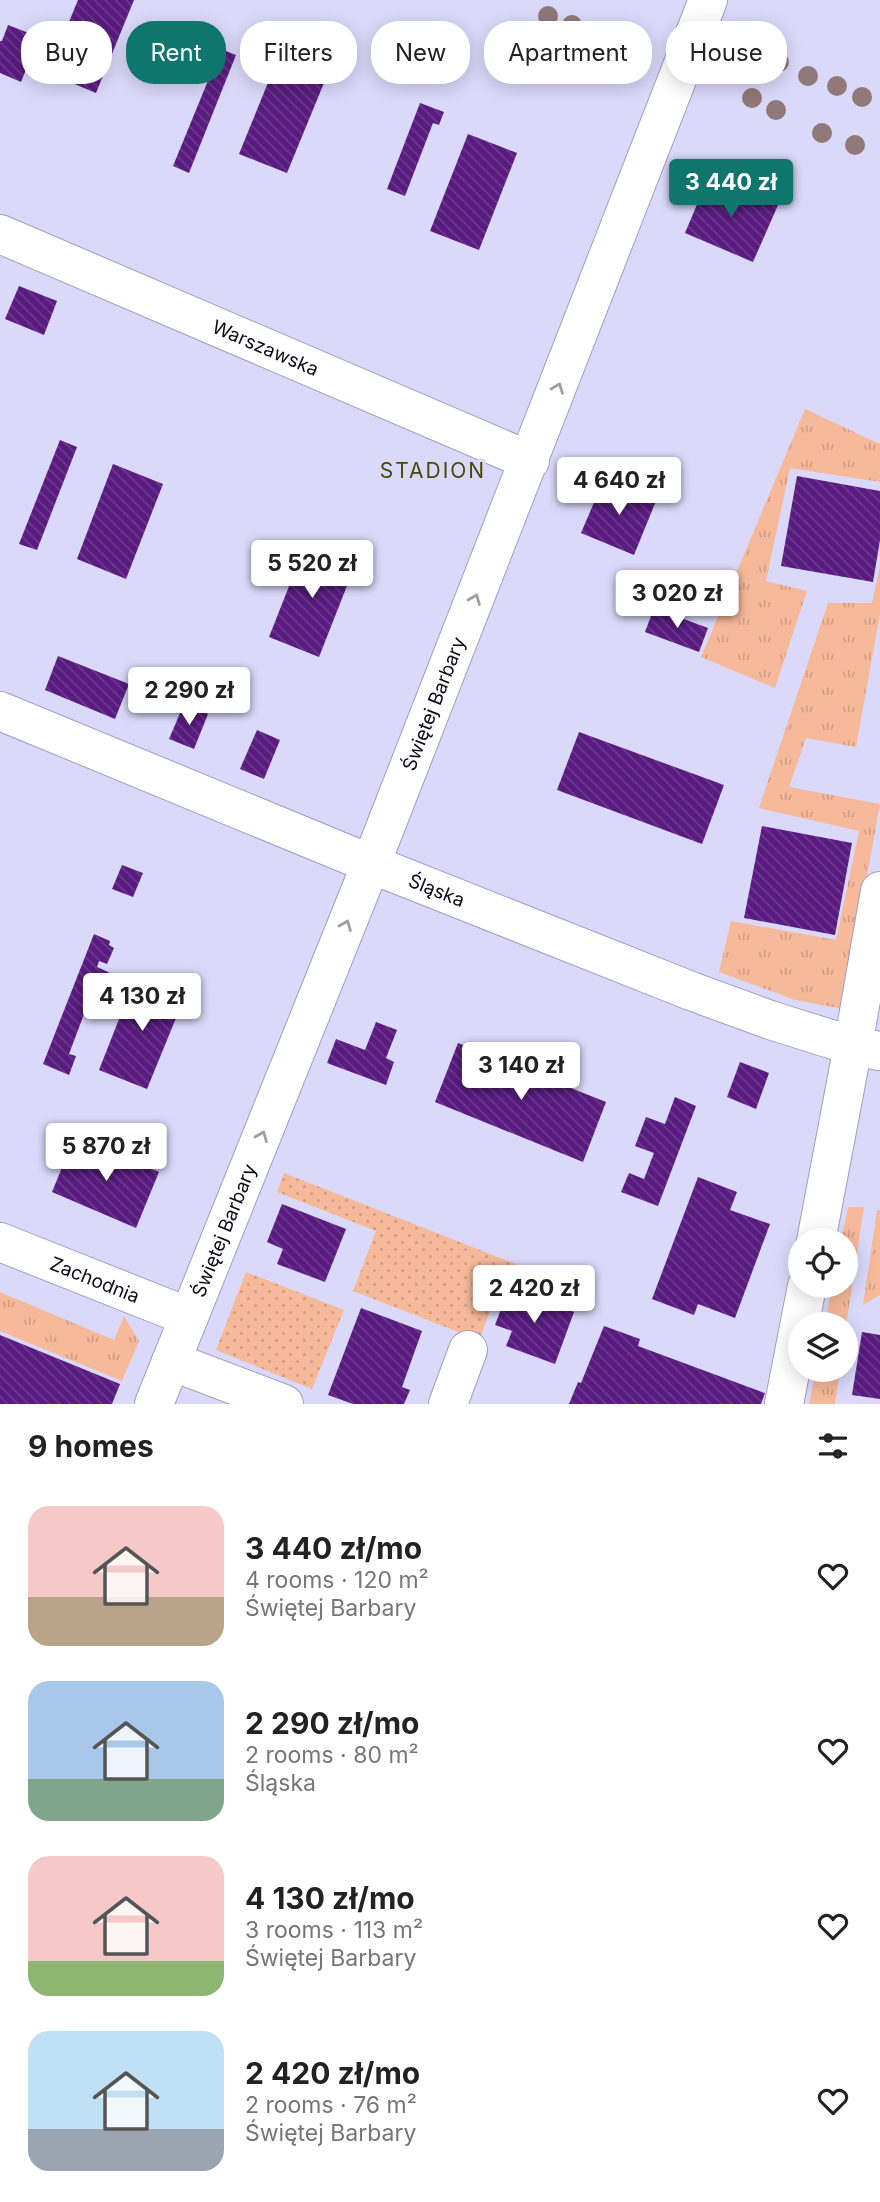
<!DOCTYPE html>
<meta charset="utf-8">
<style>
:root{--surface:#fff;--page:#f6f6f6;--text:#222;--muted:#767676;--accent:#0f766e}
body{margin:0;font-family:Inter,sans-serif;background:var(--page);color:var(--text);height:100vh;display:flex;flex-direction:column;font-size:26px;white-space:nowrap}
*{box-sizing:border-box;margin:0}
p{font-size:23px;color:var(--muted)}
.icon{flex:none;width:38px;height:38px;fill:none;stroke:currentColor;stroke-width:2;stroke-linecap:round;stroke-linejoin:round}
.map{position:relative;height:1404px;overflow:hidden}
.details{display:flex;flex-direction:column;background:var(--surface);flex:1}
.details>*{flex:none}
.banner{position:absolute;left:21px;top:21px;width:838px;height:63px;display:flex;gap:14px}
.controls{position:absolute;left:788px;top:1228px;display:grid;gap:14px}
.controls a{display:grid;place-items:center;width:70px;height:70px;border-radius:50%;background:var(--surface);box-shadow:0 4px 18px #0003;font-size:35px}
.price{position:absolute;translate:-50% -60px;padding:0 16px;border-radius:7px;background:#fff;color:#222;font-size:23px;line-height:46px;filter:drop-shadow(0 2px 4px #0008)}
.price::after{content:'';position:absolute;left:50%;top:42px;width:21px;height:16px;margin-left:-10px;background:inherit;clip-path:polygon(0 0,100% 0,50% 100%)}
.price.on{background:var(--accent);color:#fff}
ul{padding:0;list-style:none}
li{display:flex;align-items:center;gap:21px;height:175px;padding:0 28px}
li span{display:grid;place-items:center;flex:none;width:196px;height:140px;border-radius:21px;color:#555}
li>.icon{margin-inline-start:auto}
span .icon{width:84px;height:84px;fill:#fffc;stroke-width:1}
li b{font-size:30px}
h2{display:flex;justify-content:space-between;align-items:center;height:84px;padding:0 28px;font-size:30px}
.tag{padding:0 24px;border-radius:28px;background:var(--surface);box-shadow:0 4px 18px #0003;font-size:24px;line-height:63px}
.tag.on{background:var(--accent);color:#fff}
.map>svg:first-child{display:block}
.grass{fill:url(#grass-tufts)}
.garden{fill:url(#garden-dots)}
.building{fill:url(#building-back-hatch)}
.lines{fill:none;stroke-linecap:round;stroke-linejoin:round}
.minor-casing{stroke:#a09dc3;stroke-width:40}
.minor{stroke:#fff;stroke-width:38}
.tree{fill:#927979}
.oneway{stroke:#9f9ea3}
.labels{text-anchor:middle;stroke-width:7;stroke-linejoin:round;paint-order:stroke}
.street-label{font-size:19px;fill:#0e0c1a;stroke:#dbd9fa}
.neighbourhood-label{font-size:21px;letter-spacing:2px;fill:#494707;stroke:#dbd9fa}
</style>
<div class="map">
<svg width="880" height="1404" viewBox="0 0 880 1404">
<defs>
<pattern id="grass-tufts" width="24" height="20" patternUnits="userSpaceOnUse" patternTransform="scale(1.75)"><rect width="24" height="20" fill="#f6b99a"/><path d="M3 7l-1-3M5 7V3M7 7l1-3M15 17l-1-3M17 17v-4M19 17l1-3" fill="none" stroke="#d29e84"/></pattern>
<pattern id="garden-dots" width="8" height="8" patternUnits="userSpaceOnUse" patternTransform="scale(1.75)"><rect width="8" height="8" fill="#f6b99a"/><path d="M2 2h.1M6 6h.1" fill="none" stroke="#d29e84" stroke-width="1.8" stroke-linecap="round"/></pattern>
<pattern id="building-back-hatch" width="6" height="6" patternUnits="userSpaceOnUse" patternTransform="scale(1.75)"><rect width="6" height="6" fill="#591b80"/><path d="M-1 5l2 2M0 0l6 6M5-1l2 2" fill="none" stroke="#6c3a8c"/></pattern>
</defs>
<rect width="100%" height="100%" fill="#dbd9fa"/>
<g class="grass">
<polygon points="805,409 880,444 880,482 790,468 766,581 807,591 775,688 701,657"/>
<polygon points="880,566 880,614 856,747 806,738 789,787 880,804 843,1009 795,1000 719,972 731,921 836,940 859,831 759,808 828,603 872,603"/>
<polygon points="848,1207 864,1207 845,1333 845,1325 825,1325 832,1286 845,1286 845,1241 841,1241"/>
<polygon points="877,1210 880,1210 880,1295 863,1305"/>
<polygon points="0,1292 114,1340 124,1316 139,1341 122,1381 0,1331"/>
<polygon points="816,1370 840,1370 835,1404 809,1404"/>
</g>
<g class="garden">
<polygon points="284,1173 590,1293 582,1312 501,1283 479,1340 353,1291 376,1231 277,1192"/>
<polygon points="246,1272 344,1310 312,1389 216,1350"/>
</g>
<g class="building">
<polygon points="78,0 134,0 96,93 48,73"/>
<polygon points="8,25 39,37 21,82 0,73 0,41 2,41"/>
<polygon points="221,49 236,55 189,173 173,166"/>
<polygon points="278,58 326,78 287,173 239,154"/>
<polygon points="420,103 444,112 439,125 433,123 405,196 387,189"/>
<polygon points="468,134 517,153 479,250 430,231"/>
<polygon points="709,176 778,205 753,262 685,233"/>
<polygon points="19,286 57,301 44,335 5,319"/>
<polygon points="60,440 77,447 37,550 19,544"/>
<polygon points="113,464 163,484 126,579 77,559"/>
<polygon points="797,476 880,491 880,540 873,582 781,566"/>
<polygon points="604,479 656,501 634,555 581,533"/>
<polygon points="306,543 356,563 319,657 269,637"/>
<polygon points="654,608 708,628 699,652 645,632"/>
<polygon points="58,656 129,684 115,719 45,690"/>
<polygon points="184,704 208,714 194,749 169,739"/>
<polygon points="257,730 280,740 264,779 240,769"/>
<polygon points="579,732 724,785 702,844 557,790"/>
<polygon points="762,826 852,843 835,935 744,918"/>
<polygon points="122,865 143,873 133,897 112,889"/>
<polygon points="94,934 110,941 109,945 114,948 107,964 99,961 97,967 110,973 103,988 95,985 69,1054 76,1056 69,1075 43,1064"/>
<polygon points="136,976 185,996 147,1089 99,1070"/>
<polygon points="376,1022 397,1030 386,1058 394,1062 386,1085 327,1063 336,1039 365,1050"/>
<polygon points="458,1043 606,1102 583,1162 435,1102"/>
<polygon points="740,1062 769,1073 756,1109 727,1097"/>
<polygon points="675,1097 696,1106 658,1206 621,1192 629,1173 644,1179 654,1153 635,1146 646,1117 665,1124"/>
<polygon points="74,1138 159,1172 136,1228 52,1192"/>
<polygon points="698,1177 737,1192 730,1210 770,1224 735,1318 698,1304 694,1315 652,1299"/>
<polygon points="282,1204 346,1229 325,1282 277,1264 283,1249 267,1242"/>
<polygon points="509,1288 574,1312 555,1364 506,1346 512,1331 495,1325"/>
<polygon points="361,1308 422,1331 402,1387 410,1390 404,1404 353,1404 328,1395"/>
<polygon points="604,1326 640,1339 638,1346 765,1393 761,1404 569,1404 578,1382 581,1383"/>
<polygon points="862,1332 880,1335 880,1399 852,1395"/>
<polygon points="0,1335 120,1384 112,1404 0,1404"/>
</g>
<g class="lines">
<g class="minor-casing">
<g id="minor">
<path id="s1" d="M0 234 530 461"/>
<path id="s2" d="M0 711 371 864 691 991 770 1020 853 1046 880 1051"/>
<polyline points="816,1241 853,1046 880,891"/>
<path id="s3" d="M0 1242 189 1317"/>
<polyline points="171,1361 284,1404"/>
<path id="s4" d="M154 1404 371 864 708 0"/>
<polyline points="448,1404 468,1350"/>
<polyline points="784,1404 807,1286"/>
</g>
</g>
<use href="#minor" class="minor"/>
</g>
<g class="tree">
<circle cx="548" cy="16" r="10"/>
<circle cx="572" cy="25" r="10"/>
<circle cx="779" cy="62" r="10"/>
<circle cx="808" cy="76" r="10"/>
<circle cx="837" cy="86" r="10"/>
<circle cx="862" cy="97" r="10"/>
<circle cx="752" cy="98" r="10"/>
<circle cx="776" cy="110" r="10"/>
<circle cx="822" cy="133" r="10"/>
<circle cx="855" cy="145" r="10"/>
</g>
<defs><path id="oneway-chevron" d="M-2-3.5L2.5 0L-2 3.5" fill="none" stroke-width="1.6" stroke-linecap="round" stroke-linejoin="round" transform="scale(1.75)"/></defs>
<g class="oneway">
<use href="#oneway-chevron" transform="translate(558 388) rotate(-69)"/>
<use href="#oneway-chevron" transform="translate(475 599) rotate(-68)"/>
<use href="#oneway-chevron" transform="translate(346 925) rotate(-68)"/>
<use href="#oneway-chevron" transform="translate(262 1136) rotate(-68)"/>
</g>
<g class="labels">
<g class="street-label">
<text dy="7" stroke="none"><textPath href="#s1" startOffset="289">Warszawska</textPath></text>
<text dy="7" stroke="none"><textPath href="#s4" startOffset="754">Świętej Barbary</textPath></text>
<text dy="7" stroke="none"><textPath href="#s2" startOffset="472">Śląska</textPath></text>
<text dy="7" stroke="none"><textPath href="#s4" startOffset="187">Świętej Barbary</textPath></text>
<text dy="7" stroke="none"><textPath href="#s3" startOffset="102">Zachodnia</textPath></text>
</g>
<g class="neighbourhood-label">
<text x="433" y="478">STADION</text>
</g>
</g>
</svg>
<div class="controls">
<a><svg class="icon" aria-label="locate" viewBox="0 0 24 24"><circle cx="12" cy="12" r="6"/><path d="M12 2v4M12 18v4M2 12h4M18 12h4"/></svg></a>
<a><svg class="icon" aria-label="layers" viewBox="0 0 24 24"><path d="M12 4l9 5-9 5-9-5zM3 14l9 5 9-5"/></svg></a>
</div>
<b class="price on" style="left:731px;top:219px">3 440 zł</b>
<b class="price" style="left:619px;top:517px">4 640 zł</b>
<b class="price" style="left:312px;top:600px">5 520 zł</b>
<b class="price" style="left:677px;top:630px">3 020 zł</b>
<b class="price" style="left:189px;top:727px">2 290 zł</b>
<b class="price" style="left:142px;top:1033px">4 130 zł</b>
<b class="price" style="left:521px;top:1102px">3 140 zł</b>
<b class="price" style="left:106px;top:1183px">5 870 zł</b>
<b class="price" style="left:534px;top:1325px">2 420 zł</b>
<div class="banner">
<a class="tag">Buy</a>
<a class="tag on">Rent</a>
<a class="tag">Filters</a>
<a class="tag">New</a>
<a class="tag">Apartment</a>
<a class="tag">House</a>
</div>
</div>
<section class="details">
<h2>9 homes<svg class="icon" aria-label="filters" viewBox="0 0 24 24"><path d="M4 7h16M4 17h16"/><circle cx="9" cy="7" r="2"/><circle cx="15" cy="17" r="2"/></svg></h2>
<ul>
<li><span style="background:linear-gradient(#f6c9c9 65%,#b9a48a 0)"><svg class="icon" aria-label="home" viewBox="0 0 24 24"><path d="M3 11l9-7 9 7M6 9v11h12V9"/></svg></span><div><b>3 440 zł/mo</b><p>4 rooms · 120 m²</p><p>Świętej Barbary</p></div><svg class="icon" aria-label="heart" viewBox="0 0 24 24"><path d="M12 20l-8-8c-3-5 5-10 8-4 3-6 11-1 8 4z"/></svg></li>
<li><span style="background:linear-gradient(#a9c7e8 70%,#7fa58c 0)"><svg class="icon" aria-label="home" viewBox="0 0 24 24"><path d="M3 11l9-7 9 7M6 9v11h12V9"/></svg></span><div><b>2 290 zł/mo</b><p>2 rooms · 80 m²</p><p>Śląska</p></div><svg class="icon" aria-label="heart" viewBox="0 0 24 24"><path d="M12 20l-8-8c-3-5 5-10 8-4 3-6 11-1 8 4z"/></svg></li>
<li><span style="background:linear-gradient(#f6c9c9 75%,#8fb573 0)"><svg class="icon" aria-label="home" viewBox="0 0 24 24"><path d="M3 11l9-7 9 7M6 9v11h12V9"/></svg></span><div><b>4 130 zł/mo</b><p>3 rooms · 113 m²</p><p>Świętej Barbary</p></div><svg class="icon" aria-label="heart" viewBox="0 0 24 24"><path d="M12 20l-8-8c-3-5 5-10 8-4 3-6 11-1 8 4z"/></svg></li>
<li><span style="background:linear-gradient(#bfe0f5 70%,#9aa5b1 0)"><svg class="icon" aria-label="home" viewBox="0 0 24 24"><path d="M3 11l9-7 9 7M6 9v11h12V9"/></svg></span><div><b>2 420 zł/mo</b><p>2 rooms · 76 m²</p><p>Świętej Barbary</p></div><svg class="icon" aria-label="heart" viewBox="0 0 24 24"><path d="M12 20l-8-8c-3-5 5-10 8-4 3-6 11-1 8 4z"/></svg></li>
</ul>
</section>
